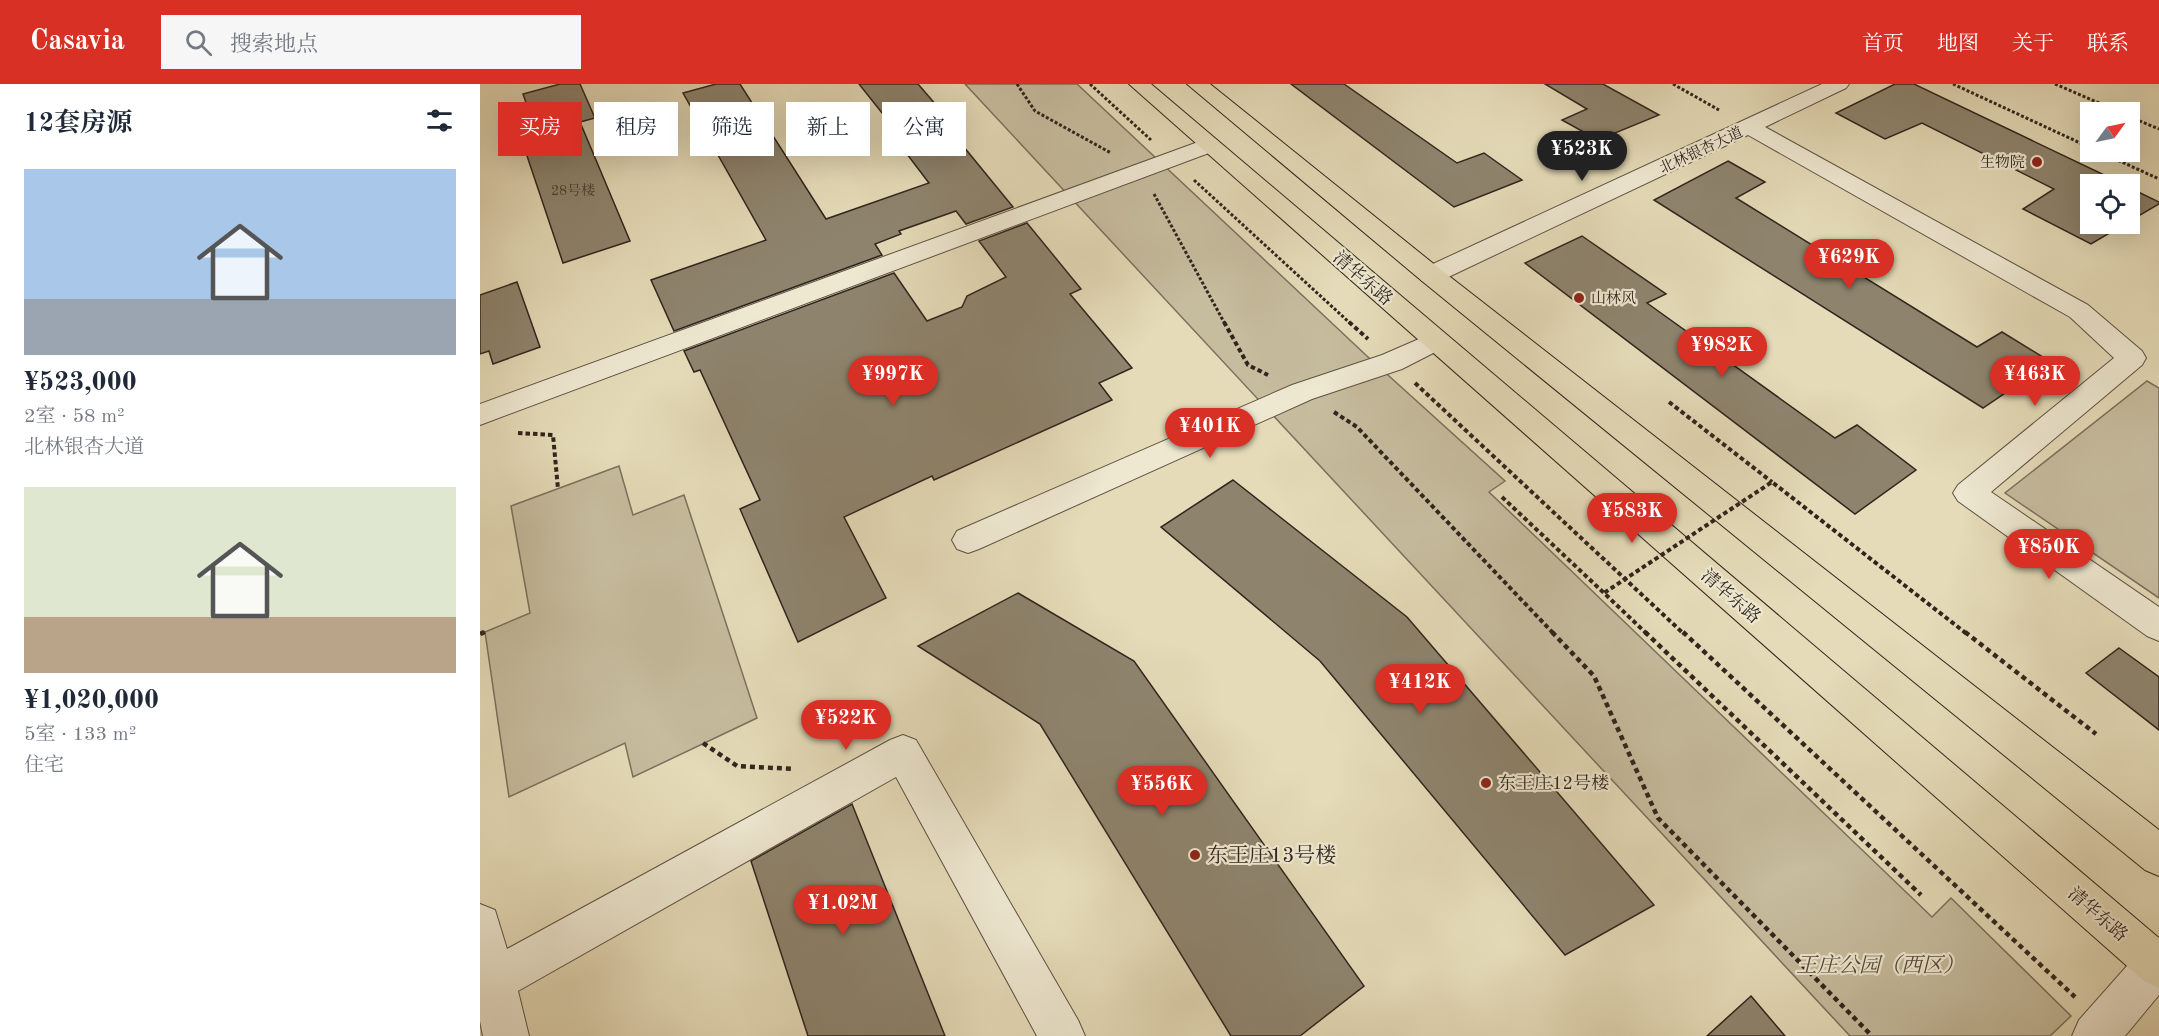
<!DOCTYPE html>
<html lang="zh">
<meta charset="utf-8">
<style>
:root{--surface:#fff;--page:#f6f6f7;--text:#1f2937;--muted:#747a83;--accent:#d93025}
body{margin:0;font-family:"Old Standard TT","Noto Serif SC",serif;background:var(--page);color:var(--text);height:100vh;display:flex;flex-direction:column;font-size:22px;white-space:nowrap}
*{box-sizing:border-box;margin:0}
p{font-size:20px;color:var(--muted)}
.icon{flex:none;width:33px;height:33px;fill:none;stroke:currentColor;stroke-width:2;stroke-linecap:round;stroke-linejoin:round}
.map{position:relative;flex:1;overflow:hidden}
.sheet{display:flex;flex-direction:column;background:var(--surface);width:480px}
.sheet>*{flex:none}
.hud{position:absolute;left:18px;top:18px;width:570px;height:54px;display:flex;gap:12px}
.needle{width:39px;rotate:57deg}
.tools{position:absolute;left:1600px;top:18px;display:grid;gap:12px}
.tools a{display:grid;place-items:center;width:60px;height:60px;border-radius:0px;background:var(--surface);box-shadow:0 6px 24px #0002;font-size:30px}
.price{position:absolute;translate:-50% -51px;padding:0 14px;border-radius:21px;background:var(--accent);color:#fff;font-size:20px;line-height:39px;filter:drop-shadow(0 2px 3px #0008)}
.price::after{content:'';position:absolute;left:50%;top:36px;width:18px;height:14px;margin-left:-9px;background:inherit;clip-path:polygon(0 0,100% 0,50% 100%)}
.price.on{background:#222;color:#fff}
ul{padding:0;list-style:none}
li{display:grid;align-content:center;gap:12px;height:318px;padding:0 24px}
li span{display:grid;place-items:center;height:186px;border-radius:0px;color:#555}
li>.icon{margin-inline-start:auto}
span .icon{width:108px;height:108px;fill:#fffc;stroke-width:1}
li b{font-size:26px}
h2{display:flex;justify-content:space-between;align-items:center;height:72px;padding:0 24px;font-size:26px}
.chip{padding:0 21px;border-radius:0px;background:var(--surface);box-shadow:0 6px 24px #0002;font-size:21px;line-height:54px}
.chip.on{background:var(--accent);color:#fff}
header{display:flex;align-items:center;gap:36px;box-sizing:border-box;height:84px;padding:0 30px;background:var(--accent);color:#fff}
header strong{font-size:28px}
nav{display:flex;gap:33px;margin-inline-start:auto;font-size:21px}
.search{width:420px;height:54px;background:var(--page);display:flex;align-items:center;gap:15px;box-sizing:border-box;padding:0 21px;border-radius:0px;color:var(--muted);font-size:22px}
main{display:flex;flex:1;min-height:0}
.map>svg:first-child{display:block}
.green{fill:#c6bc9e;stroke:#7b705e;stroke-width:1.5}
.building{fill:#8e846e;stroke:#30251e;stroke-width:1.5}
.lines{fill:none;stroke-linecap:round;stroke-linejoin:round}
.minor-casing{stroke:#5d5244;stroke-width:2}
.major-casing{stroke:#30251e;stroke-width:2}
.path-far2{stroke:#30251e;stroke-width:3;stroke-dasharray:3 2;stroke-linecap:butt}
.path-far1{stroke:#30251e;stroke-width:4;stroke-dasharray:4.5 3;stroke-linecap:butt}
.path{stroke:#30251e;stroke-width:4.5;stroke-dasharray:5 4;stroke-linecap:butt}
.minor{fill:#eee8d1;fill-rule:evenodd}
.major{fill:#e5dbb8;fill-rule:evenodd}
.path-bridge-far1{stroke:#30251e;stroke-width:4;stroke-dasharray:4.5 3;stroke-linecap:butt}
.path-bridge{stroke:#30251e;stroke-width:4.5;stroke-dasharray:5 4;stroke-linecap:butt}
.poi-dot{fill:#8f2418;stroke:#eee8d1;stroke-width:2}
.labels{text-anchor:middle;stroke-width:4.5;stroke-linejoin:round;paint-order:stroke}
.far-number-label{font-size:14px;fill:#483d32}
.far-street-label{font-size:15px;fill:#30251e;stroke:#eee8d1}
.far-poi-label{font-size:15px;fill:#30251e;stroke:#eee8d1;text-anchor:end}
.street-label{font-size:18px;fill:#30251e;stroke:#eee8d1}
.poi-label{font-size:18px;fill:#30251e;stroke:#eee8d1;text-anchor:start}
.near-poi-label{font-size:21px;fill:#30251e;stroke:#eee8d1;text-anchor:start}
.near-park-label{font-size:21px;font-style:italic;fill:#564b3e;stroke:#eee8d1}
</style>
<header>
<strong>Casavia</strong>
<div class="search"><svg class="icon" aria-label="search" viewBox="0 0 24 24"><circle cx="10" cy="10" r="6"/><path d="M15 15l6 6"/></svg>搜索地点</div>
<nav><a>首页</a><a>地图</a><a>关于</a><a>联系</a></nav>
</header>
<main>
<section class="sheet">
<h2>12套房源<svg class="icon" aria-label="filters" viewBox="0 0 24 24"><path d="M4 7h16M4 17h16"/><circle cx="9" cy="7" r="2"/><circle cx="15" cy="17" r="2"/></svg></h2>
<ul>
<li><span style="background:linear-gradient(#a9c7e8 70%,#9aa5b1 0)"><svg class="icon" aria-label="home" viewBox="0 0 24 24"><path d="M3 11l9-7 9 7M6 9v11h12V9"/></svg></span><div><b>¥523,000</b><p>2室 · 58 m²</p><p>北林银杏大道</p></div></li>
<li><span style="background:linear-gradient(#dfe7d0 70%,#b9a48a 0)"><svg class="icon" aria-label="home" viewBox="0 0 24 24"><path d="M3 11l9-7 9 7M6 9v11h12V9"/></svg></span><div><b>¥1,020,000</b><p>5室 · 133 m²</p><p>住宅</p></div></li>
</ul>
</section>
<div class="map">
<svg width="1679" height="952" viewBox="0 0 1679 952">
<rect width="100%" height="100%" fill="#e5dbb8"/>
<filter id="stains"><feTurbulence type="fractalNoise" baseFrequency=".00333" numOctaves="4"/><feColorMatrix values="0 0 0 0 .2 0 0 0 0 .09 0 0 0 0 .02 0 0 0 .5 -.17"/></filter>
<radialGradient id="worn" r=".72"><stop offset=".6" stop-color="#630" stop-opacity="0"/><stop offset="1" stop-color="#630" stop-opacity=".3"/></radialGradient>
<g class="green">
<polygon points="485,0 597,0 888,273 1025,397 1009,408 1452,833 1471,814 1591,932 1570,952 1370,952"/>
<polygon points="1667,297 1679,304 1679,514 1525,409"/>
<polygon points="139,382 153,431 204,411 277,634 153,693 145,659 29,713 5,548 50,529 31,422"/>
</g>
<g class="building">
<polygon points="80,0 100,0 115,34 100,38 150,157 83,179 41,54 57,50 43,10"/>
<polygon points="236,0 260,0 346,135 449,99 420,61 426,59 379,0 438,0 476,44 470,46 533,123 486,140 476,127 419,147 421,150 395,160 402,171 194,247 171,196 286,156 203,9"/>
<polygon points="811,0 864,0 977,79 1004,69 1042,96 974,123"/>
<polygon points="1065,0 1123,0 1179,31 1118,56 1082,36 1107,25"/>
<polygon points="1415,0 1434,0 1643,100 1611,100 1611,140 1645,140 1611,160 1543,125 1574,105 1442,39 1405,55 1356,29"/>
<polygon points="1248,77 1285,98 1256,114 1497,263 1522,248 1571,278 1503,324 1174,116"/>
<polygon points="1650,104 1679,118 1679,120 1650,137"/>
<polygon points="547,139 601,205 590,210 652,284 619,299 632,316 454,396 452,392 364,433 406,514 318,558 260,425 280,416 220,286 214,288 204,267 414,189 447,237 482,223 487,212 526,193 499,157"/>
<polygon points="1102,152 1186,210 1167,219 1355,354 1377,341 1436,386 1375,430 1045,179"/>
<polygon points="37,198 60,263 13,280 9,267 0,270 0,211"/>
<polygon points="753,396 927,533 1174,821 1085,871 840,577 681,443"/>
<polygon points="538,509 654,577 884,902 820,952 751,952 560,640 438,562"/>
<polygon points="1639,564 1679,593 1679,646 1606,589"/>
<polygon points="372,720 465,952 328,952 271,777"/>
<polygon points="1271,912 1305,952 1227,952"/>
</g>
<g class="lines">
<g class="minor-casing">
<g id="minor">
<polygon points="1342,0 1369,0 1366,4 1285,43 1608,221 1662,267 1666,274 1662,281 1511,408 1679,523 1679,557 1667,552 1478,417 1473,409 1478,401 1634,274 1590,233 1268,51 960,197 951,199 942,197 938,191 942,185"/>
<polygon points="729,54 737,56 740,61 737,66 0,341 0,320"/>
<polygon points="955,248 965,251 969,257 965,263 922,285 832,315 499,465 488,469 477,465 472,456 477,447 812,301 902,271"/>
<polygon points="423,651 436,656 598,936 605,952 557,952 416,693 38,907 49,952 3,952 0,937 0,820 15,826 27,865 410,656"/>
<polygon points="1677,858 1679,859 1679,911 1645,952 1592,952 1599,936 1662,865"/>
</g>
</g>
<g class="major-casing">
<g id="major">
<polygon points="649,0 671,0 1679,854 1679,904 1664,897"/>
<polygon points="707,0 730,0 960,185 1679,746 1679,792 1665,786 942,197"/>
</g>
</g>
<g class="path-far2">
<polyline points="537,0 555,27 631,69"/>
<polyline points="610,0 671,56"/>
<polyline points="1193,0 1239,26"/>
<polyline points="1473,0 1611,64"/>
<polyline points="1575,0 1640,28"/>
<polyline points="1650,33 1679,45"/>
<polyline points="1620,68 1679,95"/>
<polyline points="714,96 871,240"/>
<polyline points="674,110 745,240"/>
</g>
<g class="path-far1">
<polyline points="744,238 768,281 788,291"/>
<polyline points="869,238 888,255"/>
<polyline points="935,299 1204,550"/>
<polyline points="1189,318 1292,398"/>
<polyline points="854,328 877,343 1074,550"/>
<polyline points="38,349 73,351 78,405"/>
<polyline points="1022,413 1124,509"/>
<polyline points="1,550 5,548"/>
</g>
<g class="path">
<polyline points="1072,548 1114,592 1178,734 1392,952"/>
<polyline points="1203,548 1595,913"/>
<polyline points="0,550 4,548"/>
<polyline points="223,659 257,682 314,685"/>
</g>
<use href="#minor" class="minor"/>
<use href="#major" class="major"/>
<polyline class="path-bridge-far1" points="1167,550 1124,509 1292,398 1487,550"/>
<g class="path-bridge">
<polyline points="1165,548 1441,811"/>
<polyline points="1485,548 1616,650"/>
</g>
</g>
<g class="poi-dot">
<circle cx="1557" cy="78" r="6"/>
<circle cx="1099" cy="214" r="6"/>
<circle cx="1006" cy="699" r="6"/>
<circle cx="715" cy="771" r="6"/>
</g>
<g class="labels">
<g class="far-number-label">
<text x="93" y="111">28号楼</text>
</g>
<g class="far-street-label">
<text transform="translate(1221 66) rotate(-25)" y="5">北林银杏大道</text>
</g>
<g class="far-poi-label">
<text x="1545" y="83">生物院</text>
<text x="1111" y="219" text-anchor="start">山林风</text>
</g>
<g class="street-label">
<text transform="translate(883 194) rotate(41)" y="6">清华东路</text>
<text transform="translate(1251 512) rotate(41)" y="6">清华东路</text>
<text transform="translate(1618 830) rotate(41)" y="6">清华东路</text>
</g>
<g class="poi-label">
<text x="1018" y="705">东王庄12号楼</text>
</g>
<g class="near-poi-label">
<text x="727" y="778">东王庄13号楼</text>
</g>
<g class="near-park-label">
<text x="1400" y="888">王庄公园（西区）</text>
</g>
</g>
<rect width="100%" height="100%" filter="url(#stains)"/>
<rect width="100%" height="100%" fill="url(#worn)"/>
</svg>
<div class="tools">
<a><svg class="needle" viewBox="-14 -14 28 28"><path d="M0-13l5 13h-10z" fill="#e53935"/><path d="M0 13l5-13h-10z" fill="#747a83"/></svg></a>
<a><svg class="icon" aria-label="locate" viewBox="0 0 24 24"><circle cx="12" cy="12" r="6"/><path d="M12 2v4M12 18v4M2 12h4M18 12h4"/></svg></a>
</div>
<b class="price on" style="left:1102px;top:98px">¥523K</b>
<b class="price" style="left:1369px;top:206px">¥629K</b>
<b class="price" style="left:1242px;top:294px">¥982K</b>
<b class="price" style="left:413px;top:323px">¥997K</b>
<b class="price" style="left:1555px;top:323px">¥463K</b>
<b class="price" style="left:730px;top:375px">¥401K</b>
<b class="price" style="left:1152px;top:460px">¥583K</b>
<b class="price" style="left:1569px;top:496px">¥850K</b>
<b class="price" style="left:940px;top:631px">¥412K</b>
<b class="price" style="left:366px;top:667px">¥522K</b>
<b class="price" style="left:682px;top:733px">¥556K</b>
<b class="price" style="left:363px;top:852px">¥1.02M</b>
<div class="hud">
<a class="chip on">买房</a>
<a class="chip">租房</a>
<a class="chip">筛选</a>
<a class="chip">新上</a>
<a class="chip">公寓</a>
</div>
</div>
</main>
